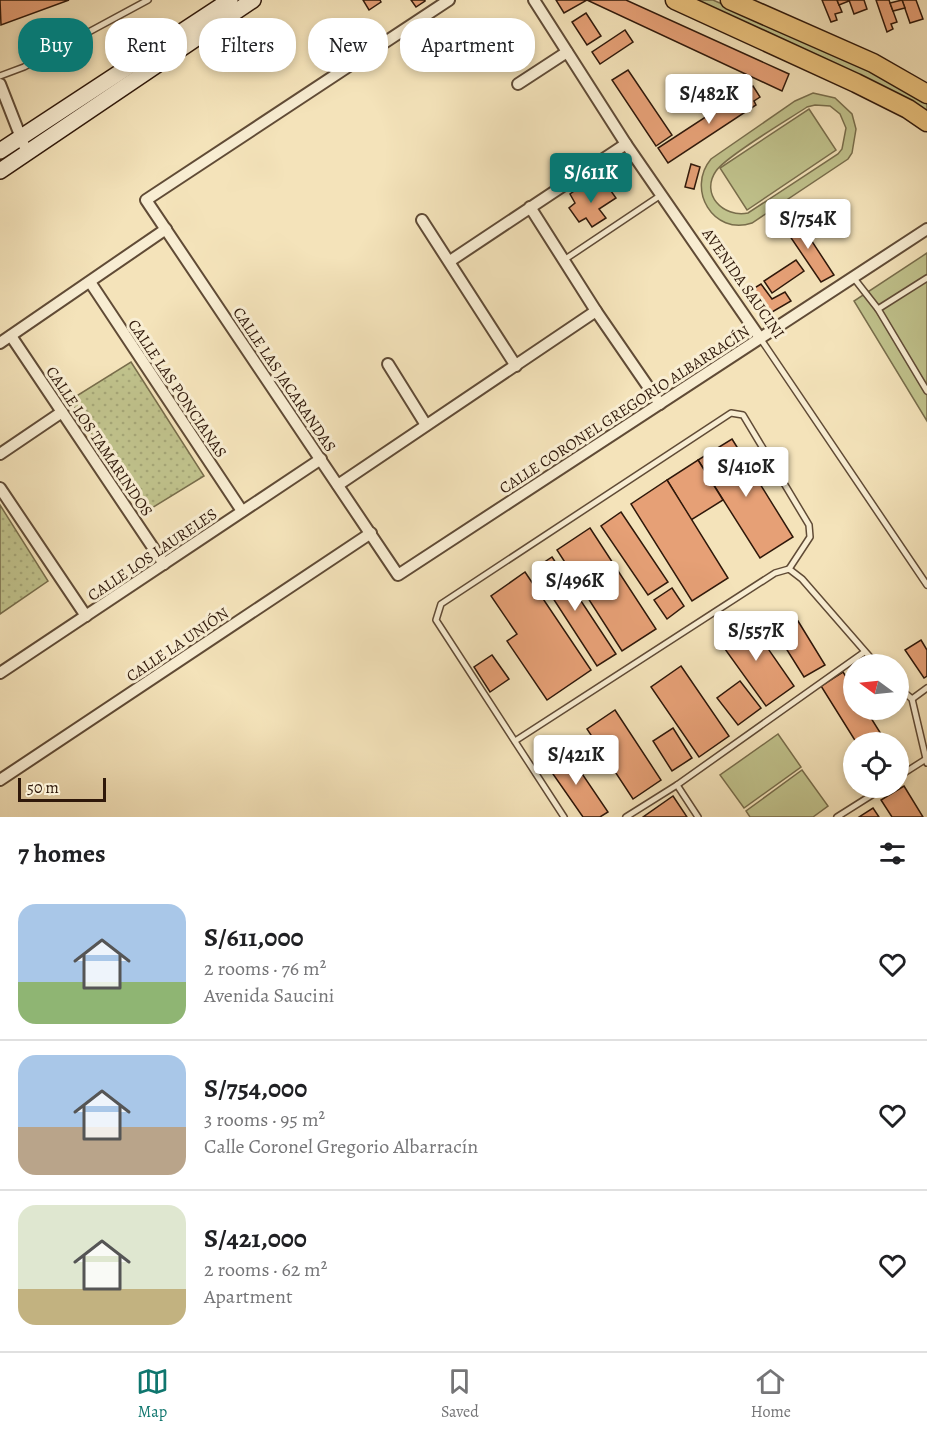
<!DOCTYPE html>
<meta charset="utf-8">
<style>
:root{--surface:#fff;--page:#f2f2f2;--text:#202124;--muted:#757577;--line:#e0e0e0;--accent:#0f766e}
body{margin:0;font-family:Alegreya,serif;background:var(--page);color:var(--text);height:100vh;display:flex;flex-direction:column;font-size:22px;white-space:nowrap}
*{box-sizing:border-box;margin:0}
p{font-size:20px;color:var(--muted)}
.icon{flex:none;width:33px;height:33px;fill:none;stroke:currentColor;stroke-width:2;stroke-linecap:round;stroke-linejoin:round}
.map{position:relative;height:817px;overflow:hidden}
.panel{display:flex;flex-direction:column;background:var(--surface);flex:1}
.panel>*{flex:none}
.guide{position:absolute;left:18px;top:18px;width:600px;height:54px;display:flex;gap:12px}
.needle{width:39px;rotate:285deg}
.controls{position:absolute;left:843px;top:654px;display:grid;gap:12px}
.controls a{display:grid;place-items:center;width:66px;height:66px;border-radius:50%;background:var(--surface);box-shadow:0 3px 9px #0003;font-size:30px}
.scale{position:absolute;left:18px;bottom:15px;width:88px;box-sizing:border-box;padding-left:6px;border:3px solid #2f180a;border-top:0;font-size:16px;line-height:21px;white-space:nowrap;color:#2f180a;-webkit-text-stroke:4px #f8edd2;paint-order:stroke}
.price{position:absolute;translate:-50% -51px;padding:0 14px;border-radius:6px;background:#fff;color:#222;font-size:20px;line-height:39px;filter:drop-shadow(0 2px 3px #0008)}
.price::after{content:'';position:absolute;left:50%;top:36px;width:18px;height:14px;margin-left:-9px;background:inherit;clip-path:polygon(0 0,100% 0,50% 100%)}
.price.selected{background:var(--accent);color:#fff}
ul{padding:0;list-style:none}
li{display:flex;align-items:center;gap:18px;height:150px;padding:0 18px}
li+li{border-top:2px solid var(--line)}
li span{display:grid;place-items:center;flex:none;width:168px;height:120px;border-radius:18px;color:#555}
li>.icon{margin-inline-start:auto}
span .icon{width:72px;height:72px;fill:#fffc;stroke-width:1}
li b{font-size:26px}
h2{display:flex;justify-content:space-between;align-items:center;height:72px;padding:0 18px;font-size:26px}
.tag{padding:0 21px;border-radius:24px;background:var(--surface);box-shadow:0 3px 9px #0003;font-size:21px;line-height:54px}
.tag.selected{background:var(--accent);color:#fff}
.tabs{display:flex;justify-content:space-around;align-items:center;height:84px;border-top:2px solid var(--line);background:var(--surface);font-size:16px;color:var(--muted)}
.tabs a{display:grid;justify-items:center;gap:3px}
.tabs .selected{color:var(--accent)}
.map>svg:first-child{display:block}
.grass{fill:#c0c28c;stroke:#786d4b;stroke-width:1.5;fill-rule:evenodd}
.park{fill:url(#park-dots);stroke:#786d4b;stroke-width:1.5}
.building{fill:#e6a076;stroke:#2f180a;stroke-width:1.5}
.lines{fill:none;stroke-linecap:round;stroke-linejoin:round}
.lane-casing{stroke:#604b36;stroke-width:8}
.street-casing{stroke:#604b36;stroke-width:14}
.secondary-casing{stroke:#2f180a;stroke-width:18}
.highway-casing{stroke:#2f180a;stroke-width:21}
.lane{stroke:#f8edd2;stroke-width:5}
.street{stroke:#f8edd2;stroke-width:10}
.secondary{stroke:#f8edd2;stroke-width:15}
.highway{stroke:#eac27d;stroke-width:18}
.labels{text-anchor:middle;stroke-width:6;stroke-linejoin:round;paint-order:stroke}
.street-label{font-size:16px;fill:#2f180a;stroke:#f8edd2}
</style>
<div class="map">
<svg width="927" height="817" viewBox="0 0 927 817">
<defs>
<pattern id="park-dots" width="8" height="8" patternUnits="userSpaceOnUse" patternTransform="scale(1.5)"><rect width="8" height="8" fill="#c0c28c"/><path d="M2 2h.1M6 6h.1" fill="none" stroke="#a5a677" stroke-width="1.8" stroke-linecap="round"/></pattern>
</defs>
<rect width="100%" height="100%" fill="#f4e3ba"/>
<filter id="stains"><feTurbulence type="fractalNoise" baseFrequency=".00333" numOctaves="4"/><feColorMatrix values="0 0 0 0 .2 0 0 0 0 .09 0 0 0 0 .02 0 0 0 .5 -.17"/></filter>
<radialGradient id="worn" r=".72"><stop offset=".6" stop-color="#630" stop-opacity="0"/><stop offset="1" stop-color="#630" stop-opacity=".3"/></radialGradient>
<g class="grass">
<polygon points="688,0 713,0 854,62 927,100 927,114"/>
<path d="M813 93 835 98 852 114 856 129 852 153 848 159 752 223C713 236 686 189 711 159L795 101ZM815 105 830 106 840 114 846 128 842 149 838 154 748 213C723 218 700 194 716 171 725 157 789 119 807 107Z"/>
<polygon points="809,109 836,150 747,210 720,168"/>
<polygon points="927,253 927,421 854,301"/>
<polygon points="778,734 801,767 744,808 720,775"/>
<polygon points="802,770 828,806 813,817 750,817 746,811"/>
</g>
<g class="park">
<polygon points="131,362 204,476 142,514 70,400"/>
<polygon points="0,505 48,581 0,614"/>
</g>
<g class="building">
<polygon points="0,0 69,0 1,25"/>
<polygon points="363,0 380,0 381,2 369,10"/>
<polygon points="411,0 425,0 425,1 416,7"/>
<polygon points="556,0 587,0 564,13"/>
<polygon points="587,0 626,0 789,74 782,91"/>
<polygon points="822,0 837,0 842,12 835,14 837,20 831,22"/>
<polygon points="837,0 849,0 849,1 839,5"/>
<polygon points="849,0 864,0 867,9 854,14"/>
<polygon points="876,0 889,0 897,22 891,24 893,29 887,32"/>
<polygon points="902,0 916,0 923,19 910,23"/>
<polygon points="902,0 905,8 893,11 890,3"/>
<polygon points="586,13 601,36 587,45 572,22"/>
<polygon points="625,30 633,42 600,64 592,52"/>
<polygon points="628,70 672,135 656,146 612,80"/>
<polygon points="753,86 760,97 754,101 756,105 668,163 658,148"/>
<polygon points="691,164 700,167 694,189 685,187"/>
<polygon points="606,184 616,198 599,209 606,218 592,227 586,218 579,222 569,208 575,203 570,194 583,185 590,195"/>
<polygon points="796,217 834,275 821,282 783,226"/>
<polygon points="796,260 804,271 772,293 764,281"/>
<polygon points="761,284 772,299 785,292 791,301 767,315 751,290"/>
<polygon points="732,439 793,537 760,558 698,460"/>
<polygon points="698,460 723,500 691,520 667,480"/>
<polygon points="667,480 728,578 692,601 631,504"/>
<polygon points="621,512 668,582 648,595 601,526"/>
<polygon points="590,528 656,629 622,651 557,550"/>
<polygon points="552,557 616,654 597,666 534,569"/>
<polygon points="525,572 591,670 547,700 507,641 517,634 491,596"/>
<polygon points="672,588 684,606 667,619 654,600"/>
<polygon points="746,617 794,686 766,706 717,638"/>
<polygon points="798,621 825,665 804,677 777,634"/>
<polygon points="921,640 927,650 927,676 924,678 905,650"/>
<polygon points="492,655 509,679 490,692 474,667"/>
<polygon points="681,666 729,736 699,757 651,687"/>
<polygon points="843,672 854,689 854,710 866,710 886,742 856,742 821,686"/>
<polygon points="740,681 761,708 738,725 717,698"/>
<polygon points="615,710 661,780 633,799 587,729"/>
<polygon points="673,728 692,758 672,771 653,741"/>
<polygon points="566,750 608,812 600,817 583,817 546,764"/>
<polygon points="904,786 923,817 892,817 881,800"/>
<polygon points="673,796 687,817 643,817"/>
<polygon points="873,808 879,817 859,817"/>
</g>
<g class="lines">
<g class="lane-casing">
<g id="lane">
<polyline points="0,76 24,67 148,0"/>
<polyline points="564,260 661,195"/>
<polyline points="853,277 878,309"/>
<polyline points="927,278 878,309 927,391"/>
<polyline points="760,338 927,585"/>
<polyline points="898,687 912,699 927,763"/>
<polyline points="912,699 927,688"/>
<polyline points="515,741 775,573 789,569 802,579 876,664"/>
<polyline points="898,777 926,759"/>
<polyline points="677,785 698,817"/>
<polyline points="564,817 436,620 441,604 731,413 743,415 809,525 810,537 789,569"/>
<polyline points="626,817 677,785 863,653"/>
<polyline points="837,817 883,788"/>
</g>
</g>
<g class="street-casing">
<g id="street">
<polyline points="449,0 146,200 398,575 927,229"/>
<polyline points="534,0 626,144 760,338"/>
<polyline points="0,84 27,153"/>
<polyline points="518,84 567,52"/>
<polyline points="530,207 596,311 660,404"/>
<polyline points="422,220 516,366"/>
<polyline points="450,261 626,144"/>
<polyline points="90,282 242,511"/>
<polyline points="11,336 164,564"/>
<polyline points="0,343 166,229"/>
<polyline points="388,364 426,425"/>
<polyline points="0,454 62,412"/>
<polyline points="338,485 596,311"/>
<polyline points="0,488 86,616"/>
<polyline points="0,673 321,459"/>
<polyline points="0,780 371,533"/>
</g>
</g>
<g class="secondary-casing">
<g id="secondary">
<polyline points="0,151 230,0"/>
<polyline points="0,171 253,0"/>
</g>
</g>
<g class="highway-casing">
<g id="highway">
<polyline points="675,0 856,83 908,109 927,122"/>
<polyline points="730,0 873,63 927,94"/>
</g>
</g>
<use href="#lane" class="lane"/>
<use href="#street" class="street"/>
<use href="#secondary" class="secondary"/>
<use href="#highway" class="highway"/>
</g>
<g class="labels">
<g class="street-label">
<text transform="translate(744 283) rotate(55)" y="6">AVENIDA SAUCINI</text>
<text transform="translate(285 379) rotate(56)" y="6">CALLE LAS JACARANDAS</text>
<text transform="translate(178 388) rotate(56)" y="6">CALLE LAS PONCIANAS</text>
<text transform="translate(624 409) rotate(-33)" y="6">CALLE CORONEL GREGORIO ALBARRACÍN</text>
<text transform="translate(100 441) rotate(56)" y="6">CALLE LOS TAMARINDOS</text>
<text transform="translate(152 554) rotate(-34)" y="6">CALLE LOS LAURELES</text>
<text transform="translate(177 644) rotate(-34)" y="6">CALLE LA UNIÓN</text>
</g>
</g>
<rect width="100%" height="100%" filter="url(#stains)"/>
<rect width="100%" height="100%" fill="url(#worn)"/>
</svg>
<div class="controls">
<a><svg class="needle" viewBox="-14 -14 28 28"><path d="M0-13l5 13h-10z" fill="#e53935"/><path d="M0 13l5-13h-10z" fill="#757577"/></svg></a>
<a><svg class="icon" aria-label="locate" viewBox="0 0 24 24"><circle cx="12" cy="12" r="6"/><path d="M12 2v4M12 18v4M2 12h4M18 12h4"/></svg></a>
</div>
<div class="scale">50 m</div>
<b class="price" style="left:709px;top:125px">S/482K</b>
<b class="price selected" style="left:591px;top:204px">S/611K</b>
<b class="price" style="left:808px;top:250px">S/754K</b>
<b class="price" style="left:746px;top:498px">S/410K</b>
<b class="price" style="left:575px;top:612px">S/496K</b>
<b class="price" style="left:756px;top:662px">S/557K</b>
<b class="price" style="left:576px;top:786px">S/421K</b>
<div class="guide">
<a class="tag selected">Buy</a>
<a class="tag">Rent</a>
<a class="tag">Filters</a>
<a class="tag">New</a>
<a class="tag">Apartment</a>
</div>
</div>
<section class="panel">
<h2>7 homes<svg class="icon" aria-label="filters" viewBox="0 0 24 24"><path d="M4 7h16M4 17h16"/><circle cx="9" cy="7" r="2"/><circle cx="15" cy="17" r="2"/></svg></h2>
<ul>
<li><span style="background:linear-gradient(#a9c7e8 65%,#8fb573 0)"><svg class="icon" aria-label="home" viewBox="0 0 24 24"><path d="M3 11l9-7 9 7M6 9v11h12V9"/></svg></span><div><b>S/611,000</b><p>2 rooms · 76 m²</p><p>Avenida Saucini</p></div><svg class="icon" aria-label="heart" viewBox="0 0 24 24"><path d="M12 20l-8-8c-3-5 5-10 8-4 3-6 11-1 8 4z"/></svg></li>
<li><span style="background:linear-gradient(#a9c7e8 60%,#b9a48a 0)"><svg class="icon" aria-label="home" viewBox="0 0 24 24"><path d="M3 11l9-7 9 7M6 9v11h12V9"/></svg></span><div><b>S/754,000</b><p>3 rooms · 95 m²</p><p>Calle Coronel Gregorio Albarracín</p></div><svg class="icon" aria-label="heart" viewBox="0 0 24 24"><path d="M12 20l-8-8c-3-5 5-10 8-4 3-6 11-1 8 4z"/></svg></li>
<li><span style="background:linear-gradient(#dfe7d0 70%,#c2b280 0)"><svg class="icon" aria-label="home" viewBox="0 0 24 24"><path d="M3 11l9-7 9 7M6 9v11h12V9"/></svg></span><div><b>S/421,000</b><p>2 rooms · 62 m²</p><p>Apartment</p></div><svg class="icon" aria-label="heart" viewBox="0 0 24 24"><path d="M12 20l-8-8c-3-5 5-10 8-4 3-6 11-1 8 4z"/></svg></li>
</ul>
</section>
<nav class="tabs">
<a class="selected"><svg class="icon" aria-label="map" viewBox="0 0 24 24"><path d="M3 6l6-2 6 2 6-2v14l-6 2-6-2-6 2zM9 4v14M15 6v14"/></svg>Map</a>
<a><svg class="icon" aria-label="saved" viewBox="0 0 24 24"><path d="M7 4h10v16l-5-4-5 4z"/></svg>Saved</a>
<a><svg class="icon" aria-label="home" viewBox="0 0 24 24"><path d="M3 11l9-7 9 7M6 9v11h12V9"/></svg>Home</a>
</nav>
